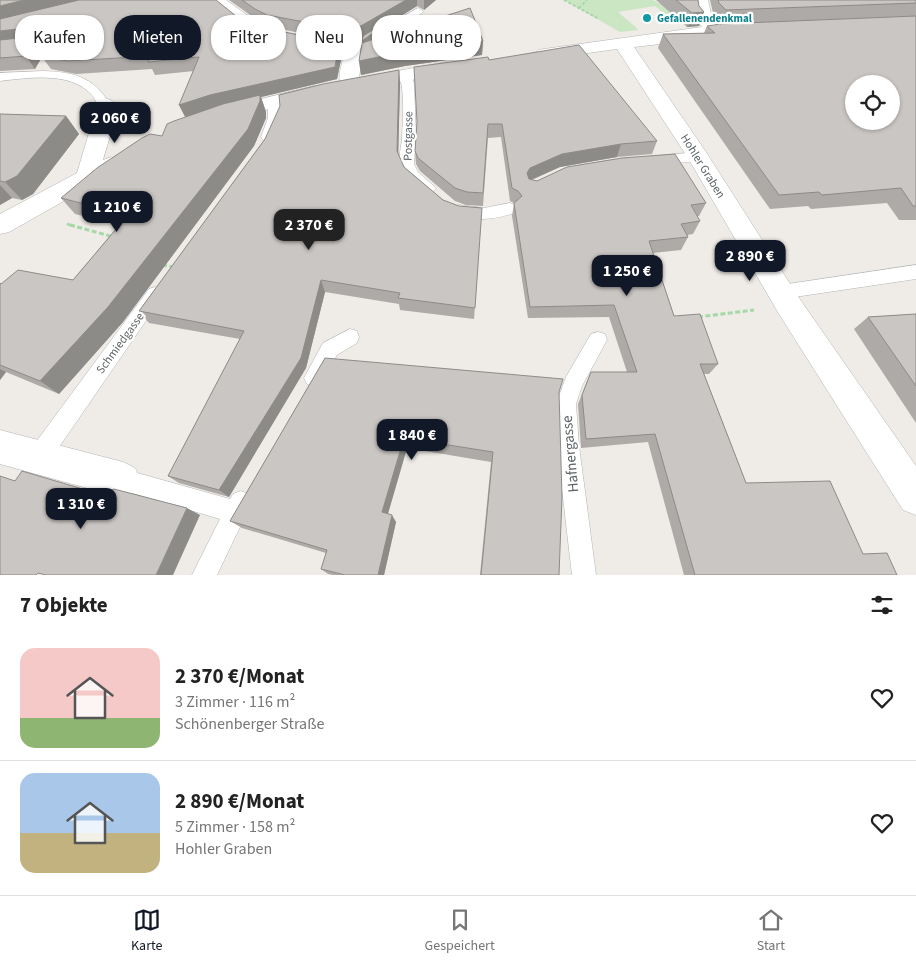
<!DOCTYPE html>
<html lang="de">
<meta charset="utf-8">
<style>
:root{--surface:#fff;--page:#f6f6f6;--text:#222;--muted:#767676;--line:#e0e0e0;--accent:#111827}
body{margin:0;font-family:"Source Sans 3",sans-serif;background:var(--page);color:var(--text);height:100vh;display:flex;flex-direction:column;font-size:19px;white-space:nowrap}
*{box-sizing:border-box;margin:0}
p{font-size:16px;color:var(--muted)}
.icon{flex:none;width:28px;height:28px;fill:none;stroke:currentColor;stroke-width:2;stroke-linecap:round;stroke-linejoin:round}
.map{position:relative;height:575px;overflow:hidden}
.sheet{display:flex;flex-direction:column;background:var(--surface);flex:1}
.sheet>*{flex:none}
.hud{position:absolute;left:15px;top:15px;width:500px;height:45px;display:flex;gap:10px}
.fabs{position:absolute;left:845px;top:75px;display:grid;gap:10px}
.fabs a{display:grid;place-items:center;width:55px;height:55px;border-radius:50%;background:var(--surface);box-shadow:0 1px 4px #0004;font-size:25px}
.price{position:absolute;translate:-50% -42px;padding:0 11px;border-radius:10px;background:var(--accent);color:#fff;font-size:16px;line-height:32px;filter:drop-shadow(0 1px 2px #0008)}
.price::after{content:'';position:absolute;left:50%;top:30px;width:15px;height:11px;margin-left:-8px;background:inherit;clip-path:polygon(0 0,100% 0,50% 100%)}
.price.on{background:#222;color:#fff}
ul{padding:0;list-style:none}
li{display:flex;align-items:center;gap:15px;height:125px;padding:0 20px}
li+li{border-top:1px solid var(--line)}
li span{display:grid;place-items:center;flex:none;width:140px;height:100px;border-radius:15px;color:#555}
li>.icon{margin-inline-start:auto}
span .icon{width:60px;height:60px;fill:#fffc;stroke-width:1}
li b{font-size:21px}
h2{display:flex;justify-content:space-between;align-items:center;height:60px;padding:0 20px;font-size:21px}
.chip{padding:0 18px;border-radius:20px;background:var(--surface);box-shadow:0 1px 4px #0004;font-size:18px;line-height:45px}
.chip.on{background:var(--accent);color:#fff}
.tab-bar{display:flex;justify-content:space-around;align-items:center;height:70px;border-top:1px solid var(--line);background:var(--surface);font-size:14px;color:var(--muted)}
.tab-bar a{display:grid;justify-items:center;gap:2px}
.tab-bar .on{color:var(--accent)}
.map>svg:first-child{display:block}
.green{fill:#cae6c3}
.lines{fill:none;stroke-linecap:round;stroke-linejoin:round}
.lane-casing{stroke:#b1b5b8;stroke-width:1}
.street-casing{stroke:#b1b5b8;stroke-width:1}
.path-far2{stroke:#a6d8a8;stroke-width:2;stroke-dasharray:3 2;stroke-linecap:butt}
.path-far1{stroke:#a6d8a8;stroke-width:2.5;stroke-dasharray:4.5 2;stroke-linecap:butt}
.path{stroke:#a6d8a8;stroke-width:3;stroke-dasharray:5 2.5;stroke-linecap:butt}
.lane{fill:#fff;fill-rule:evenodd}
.street{fill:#fff;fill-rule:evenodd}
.wall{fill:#aeaaa8;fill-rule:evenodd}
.shaded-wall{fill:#8d8b88}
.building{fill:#cac6c3;stroke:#8d8b88;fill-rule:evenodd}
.culture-dot{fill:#0f9aa8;stroke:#fff;stroke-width:2}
.labels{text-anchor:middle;stroke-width:4.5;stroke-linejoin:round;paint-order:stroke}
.far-culture-label{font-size:11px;font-weight:bold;fill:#0d838f;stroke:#fff;text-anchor:start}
.street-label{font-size:12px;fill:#5d6366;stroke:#fff}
.near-street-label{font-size:15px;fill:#5d6366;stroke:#fff}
</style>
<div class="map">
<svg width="916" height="575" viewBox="0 0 916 575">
<rect width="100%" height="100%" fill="#efebe6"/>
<polygon class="green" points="564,0 653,0 686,18 677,24 655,6 618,12 639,30 620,32"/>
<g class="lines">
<g class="lane-casing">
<g id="lane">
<polygon points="418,8 423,11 422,13 358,53 354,54 348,51 365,38"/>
<polygon points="59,39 65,42 56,56 52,57 46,54 51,46 0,52 0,46"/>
<path d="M405 70 409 71 414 83 416 135 414 164 418 172 436 188 433 192C420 196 402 177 400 164 398 156 402 145 402 137 403 117 405 93 399 74Z"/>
<path d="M43 71C75 72 93 77 110 104L104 108 99 107C97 103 94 97 91 94 69 71 28 78 0 81V73Z"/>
<path d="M274 97 280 101C281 115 280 127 273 140H263L261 137 268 118V101Z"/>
<polygon points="698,152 703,154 705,157 703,160 656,166 651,164 649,161 651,158 656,156"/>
<path d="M510 203 515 205 518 209 515 213C494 219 476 222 453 215L451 211 453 207 459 205 484 208Z"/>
<polygon points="916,265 916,279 781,299 775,297 772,292 775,287 781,285"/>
<polygon points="155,287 161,289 164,294 161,299 46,466 38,469 30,466 27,458 30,450 149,289"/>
<polygon points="350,329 357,331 359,337 357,343 337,355 321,384 314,387 307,384 304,378 323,343"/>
<polygon points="598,332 605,334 607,340 582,386 576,404 579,446 596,575 572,575 557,446 556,404 566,377 591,334"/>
<polygon points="123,469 230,499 233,494 241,491 249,494 252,502 217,575 192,575 220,519 115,488 112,480 115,472"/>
</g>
</g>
<g class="street-casing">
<g id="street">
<path d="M208 0H226L258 23 270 29 360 47 363 51 359 78 452 61 459 63 461 67 459 71 452 73 364 88C356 86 351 90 342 88 336 79 342 65 344 54L259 37 246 31Z"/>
<polygon points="692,0 708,0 712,18 719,26 748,26 751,30 748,34 634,47 706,152 799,298 916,466 916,515 903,510 779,314 688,158 617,49 544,59 538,58 535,54 538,50 544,49 702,27 696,19"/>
<polygon points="314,86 321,88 324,92 321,96 227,119 220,117 217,113 220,109"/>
<path d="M104 98 111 100C120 112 107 145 103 160L111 157 119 160 122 165 119 170 9 232 0 234V214L77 173 94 116V104L97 100Z"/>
<polygon points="0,430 123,462 135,468 141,480 135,492 123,498 0,464"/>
</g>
</g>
<g class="path-far2">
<polyline points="564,0 599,19"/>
<polyline points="579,8 587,0"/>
</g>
<polyline class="path-far1" points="67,224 74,226"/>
<g class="path">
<polyline points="70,225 114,237"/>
<polyline points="162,265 175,267"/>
<polyline points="698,317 754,310"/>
</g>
<use href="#lane" class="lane"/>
<use href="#street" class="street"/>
</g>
<g class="wall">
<path d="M0 0 241 20 254 26 339 43 342 55 337 79 261 97 266 112V118L254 146 123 322 59 394 6 372 0 380V283L1 284 73 280 119 225 75 214 61 198 162 136 185 117 179 105 194 71 155 75 152 69 76 74 51 69 42 57 35 69 0 71ZM54 38 47 48 42 40Z"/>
<polygon points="229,0 436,0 424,10 417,6 393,21 395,32 483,41 482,55 405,66 361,75 359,61 362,39 354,44 271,27 259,21"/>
<polygon points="656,0 698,0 699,6 704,12 699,26 687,27"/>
<polygon points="710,0 916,0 916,220 899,220 887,203 811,209 808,206 770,209 658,48 663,34 704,33 707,26 720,24 714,17"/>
<polygon points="489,60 657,141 652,154 617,157 560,167 532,180 706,203 699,216 697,216 700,221 693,234 687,235 688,237 681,250 653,253 674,316 718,364 709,374 704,374 746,483 897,575 684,575 648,442 581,448 578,404 591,372 627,372 609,317 528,318 512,216 514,203 510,201 501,137 488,138 483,206 466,205 455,201 420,171 416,164 415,151"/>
<polygon points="399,70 400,83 398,155 404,167 443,200 459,206 482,208 474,319 400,310 399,304 325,292 306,368 229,497 179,483 168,476 240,339 149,323 139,311 265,139"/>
<polygon points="0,114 66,116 79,134 33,194 22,200 12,198 0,205"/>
<polygon points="916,314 916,423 854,329 868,317"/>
<polygon points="325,358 559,392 559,575 480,575 491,462 407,448 388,514 396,522 384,575 333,575 328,574 321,569 326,553 242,528 230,521"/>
</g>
<g class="shaded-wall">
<polygon points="24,0 82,0 0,20 0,6"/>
<polygon points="406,0 417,0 417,6 393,21 395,32 364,56 362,41 375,31 354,44 352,31"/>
<polygon points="424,0 436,0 424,10"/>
<polygon points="704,12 699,26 687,27 692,13"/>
<polygon points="52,25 60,37 42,40 47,48 35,69 26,56 0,45 0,31"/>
<polygon points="483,41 482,55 405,66 361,75 359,61 403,52"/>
<polygon points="339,43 342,55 337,79 261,97 266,112 266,118 254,146 123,322 59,394 40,381 186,118 179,105"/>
<polygon points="399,70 400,83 398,164 397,151"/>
<polygon points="66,116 79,134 33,194 22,200 5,182"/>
<polygon points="621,144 617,157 560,167 528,181 527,173 530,168 562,154"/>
<polygon points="0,185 12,198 0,205"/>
<polygon points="321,280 325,292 306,368 229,497 219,490"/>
<polygon points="0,369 6,372 0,380"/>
<polygon points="404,438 407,448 386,520 382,512"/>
<polygon points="187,508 200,515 173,575 156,575"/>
<polygon points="392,515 396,522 384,575 378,575"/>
</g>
<g class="building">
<polygon points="0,0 24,0 0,6"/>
<polygon points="79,0 216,0 241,20 254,26 339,43 335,67 210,95 179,105 199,57 148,62 151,56 68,61 42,57 59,30 58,28 52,25 0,31 0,19"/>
<polygon points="242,0 406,0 352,31 267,15 255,9"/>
<polygon points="676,0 698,0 699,6 704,12 692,13"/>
<polygon points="718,0 916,0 916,3 726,10 719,3"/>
<polygon points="470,8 483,41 403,52 359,61 362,43"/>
<path d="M916 16V206H913L901 188 822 195 819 192 779 195 663 34 715 33 707 26 720 24ZM854 84H891V121H854Z"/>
<polygon points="393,18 362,41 363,36"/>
<polygon points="39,36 26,56 0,58 0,40"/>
<polygon points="579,45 657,141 621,144 562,154 530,168 527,173 529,179 537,181 567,167 622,158 675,154 706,203 691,205 700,221 681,224 688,237 649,241 674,316 700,314 718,364 700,364 746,483 830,481 863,554 887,553 897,575 695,575 655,434 586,439 582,395 591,372 637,372 614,305 530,307 514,203 522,196 518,191 512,188 502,124 488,124 483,193 467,192 455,188 418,158 415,151 417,122 414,67 488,57 489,60"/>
<polygon points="399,70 397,151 404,167 443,200 459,206 482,208 475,308 398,298 400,293 321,280 301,358 219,490 168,476 244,331 139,311 265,139 280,106 279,95 323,84"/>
<polygon points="260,95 260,101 248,129 108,307 40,381 0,365 0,283 1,284 18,270 73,280 128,215 61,198 97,168 142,138 150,134 162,136 167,124 174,121 223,104"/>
<polygon points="0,114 66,116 17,176 5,182 0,181"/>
<polygon points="916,314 916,386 868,317"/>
<polygon points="325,358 563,379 559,392 562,497 559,575 481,575 493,452 404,438 382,512 392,515 378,575 345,575 321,569 327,550 230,521"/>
<polygon points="22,471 96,493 98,490 106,492 114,489 187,508 156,575 46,575 38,573 36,575 0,575 0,476 15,481"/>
</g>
<circle class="culture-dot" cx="647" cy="18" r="5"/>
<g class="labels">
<g class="far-culture-label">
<text x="657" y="22">Gefallenendenkmal</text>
</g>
<g class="street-label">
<text transform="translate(408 136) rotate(-89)" y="4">Postgasse</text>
<text transform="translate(703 166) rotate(58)" y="4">Hohler Graben</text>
<text transform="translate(120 343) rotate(-54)" y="4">Schmiedgasse</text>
</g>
<g class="near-street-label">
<text transform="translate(570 454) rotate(-95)" y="5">Hafnergasse</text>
</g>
</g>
</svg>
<div class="fabs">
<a><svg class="icon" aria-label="locate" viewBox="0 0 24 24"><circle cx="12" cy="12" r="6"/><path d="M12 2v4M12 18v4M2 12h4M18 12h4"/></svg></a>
</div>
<b class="price" style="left:115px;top:144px">2 060 €</b>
<b class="price" style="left:117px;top:233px">1 210 €</b>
<b class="price on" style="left:309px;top:251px">2 370 €</b>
<b class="price" style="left:750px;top:282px">2 890 €</b>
<b class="price" style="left:627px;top:297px">1 250 €</b>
<b class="price" style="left:412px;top:461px">1 840 €</b>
<b class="price" style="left:81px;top:530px">1 310 €</b>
<div class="hud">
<a class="chip">Kaufen</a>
<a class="chip on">Mieten</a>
<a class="chip">Filter</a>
<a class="chip">Neu</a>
<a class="chip">Wohnung</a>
</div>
</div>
<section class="sheet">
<h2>7 Objekte<svg class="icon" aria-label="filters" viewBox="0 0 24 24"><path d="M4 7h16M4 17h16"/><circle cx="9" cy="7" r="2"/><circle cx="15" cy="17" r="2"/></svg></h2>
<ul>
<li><span style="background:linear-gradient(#f6c9c9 70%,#8fb573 0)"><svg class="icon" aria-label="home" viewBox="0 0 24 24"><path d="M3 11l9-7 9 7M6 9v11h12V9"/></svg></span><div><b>2 370 €/Monat</b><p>3 Zimmer · 116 m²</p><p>Schönenberger Straße</p></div><svg class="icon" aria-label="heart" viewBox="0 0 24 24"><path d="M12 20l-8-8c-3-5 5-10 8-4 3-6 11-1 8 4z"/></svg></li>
<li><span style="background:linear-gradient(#a9c7e8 60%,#c2b280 0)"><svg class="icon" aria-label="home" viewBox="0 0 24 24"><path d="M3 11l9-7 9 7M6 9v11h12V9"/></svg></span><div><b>2 890 €/Monat</b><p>5 Zimmer · 158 m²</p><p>Hohler Graben</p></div><svg class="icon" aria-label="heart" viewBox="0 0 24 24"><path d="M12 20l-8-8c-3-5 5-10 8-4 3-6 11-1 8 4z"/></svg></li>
</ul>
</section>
<nav class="tab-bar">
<a class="on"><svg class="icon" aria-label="map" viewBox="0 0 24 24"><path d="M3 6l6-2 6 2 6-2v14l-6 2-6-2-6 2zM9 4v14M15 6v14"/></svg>Karte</a>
<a><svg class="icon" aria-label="saved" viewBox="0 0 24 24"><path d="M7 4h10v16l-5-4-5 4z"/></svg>Gespeichert</a>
<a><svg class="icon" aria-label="home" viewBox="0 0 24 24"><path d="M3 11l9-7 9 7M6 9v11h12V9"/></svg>Start</a>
</nav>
